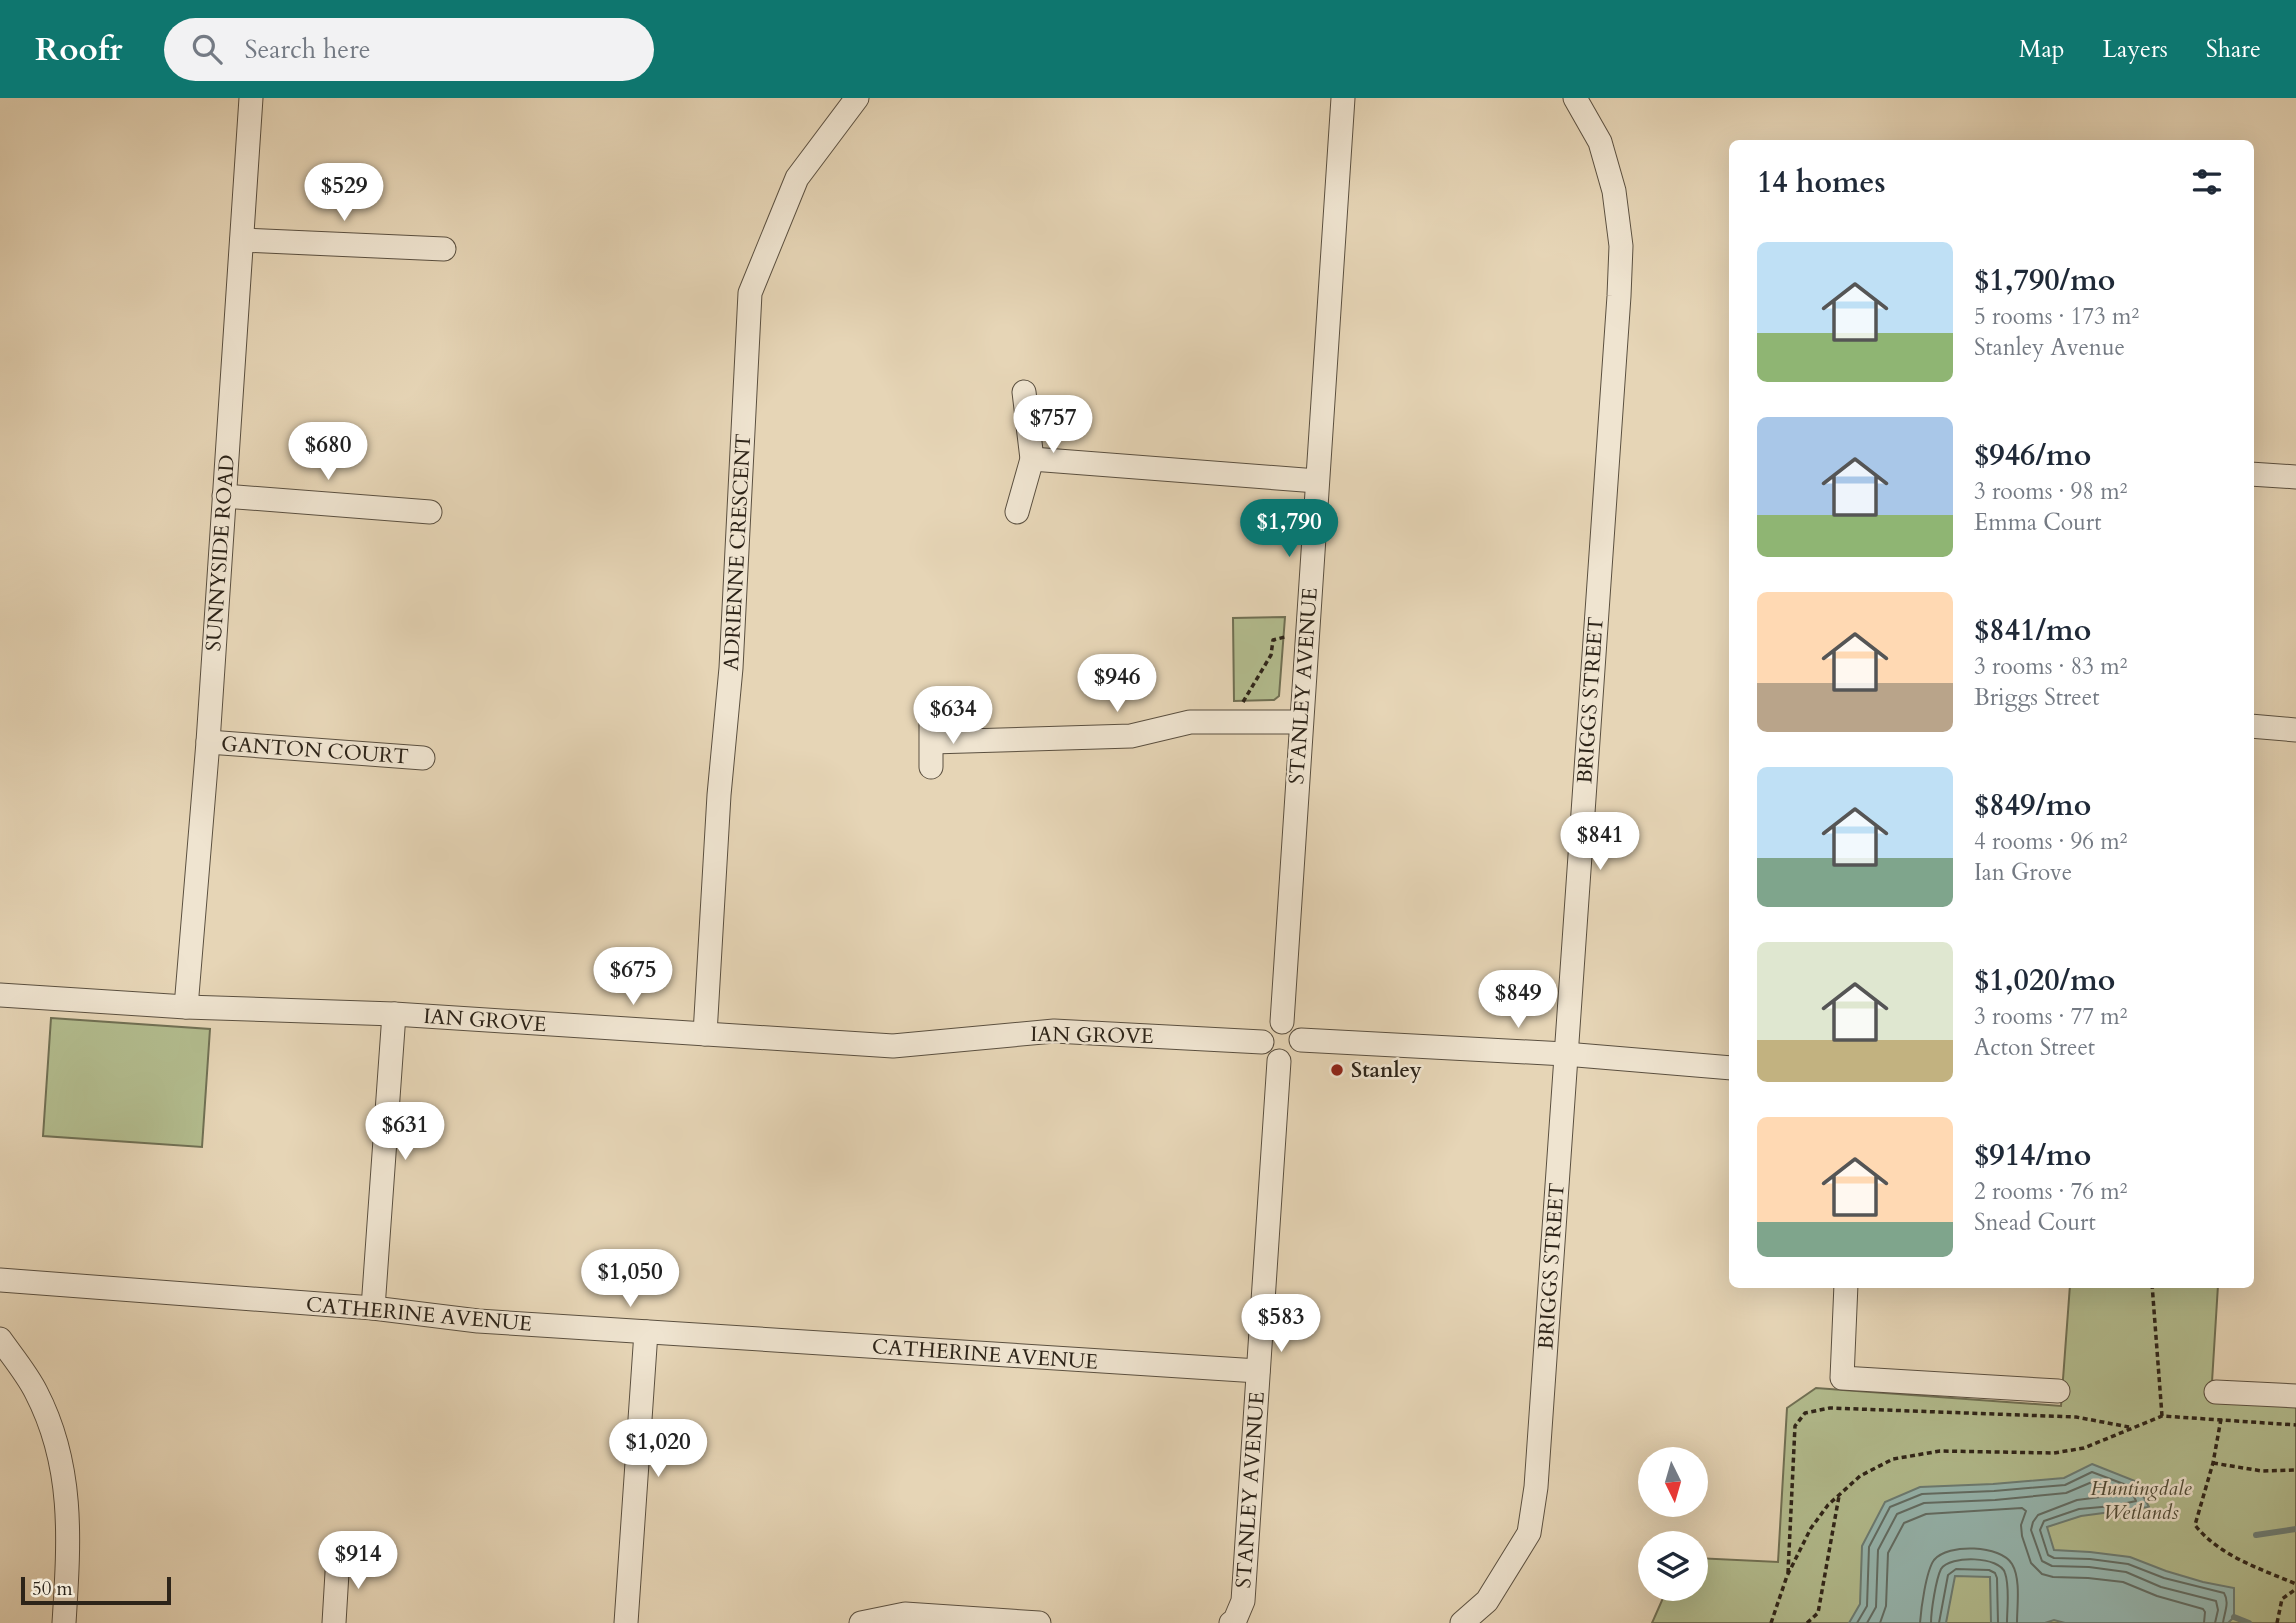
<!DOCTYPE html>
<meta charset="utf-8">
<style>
:root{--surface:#fff;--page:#f2f2f3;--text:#1f2937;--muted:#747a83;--accent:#0f766e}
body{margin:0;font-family:Cardo,serif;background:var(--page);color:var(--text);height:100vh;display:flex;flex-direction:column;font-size:26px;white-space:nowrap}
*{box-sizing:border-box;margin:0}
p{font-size:23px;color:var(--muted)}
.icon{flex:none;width:38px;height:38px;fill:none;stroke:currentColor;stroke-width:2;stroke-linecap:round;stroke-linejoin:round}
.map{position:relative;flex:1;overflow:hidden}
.side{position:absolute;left:1729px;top:42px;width:525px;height:1148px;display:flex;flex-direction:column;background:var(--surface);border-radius:10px;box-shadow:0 7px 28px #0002}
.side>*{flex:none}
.needle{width:46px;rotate:175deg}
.buttons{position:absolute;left:1638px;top:1349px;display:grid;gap:14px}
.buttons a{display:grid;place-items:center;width:70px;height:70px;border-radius:50%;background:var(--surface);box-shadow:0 7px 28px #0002;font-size:35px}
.scale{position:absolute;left:21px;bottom:18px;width:150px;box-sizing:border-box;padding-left:7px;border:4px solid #2d2419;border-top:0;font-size:19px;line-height:24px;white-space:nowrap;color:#2d2419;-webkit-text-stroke:5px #efe4d0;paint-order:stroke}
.price{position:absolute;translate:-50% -60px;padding:0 16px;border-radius:24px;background:#fff;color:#222;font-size:23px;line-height:46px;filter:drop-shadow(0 2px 4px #0008)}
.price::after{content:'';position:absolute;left:50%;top:42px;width:21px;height:16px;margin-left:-10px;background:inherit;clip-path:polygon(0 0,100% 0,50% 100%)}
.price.current{background:var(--accent);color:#fff}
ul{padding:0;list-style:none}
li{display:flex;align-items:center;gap:21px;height:175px;padding:0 28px}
li span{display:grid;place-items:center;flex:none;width:196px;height:140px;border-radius:10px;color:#555}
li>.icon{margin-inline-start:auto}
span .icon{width:84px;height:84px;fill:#fffc;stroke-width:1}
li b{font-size:30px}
h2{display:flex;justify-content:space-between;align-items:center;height:84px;padding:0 28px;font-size:30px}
header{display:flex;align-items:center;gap:42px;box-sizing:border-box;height:98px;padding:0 35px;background:var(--accent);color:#fff}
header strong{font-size:33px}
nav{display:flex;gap:38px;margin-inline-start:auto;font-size:24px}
.search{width:490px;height:63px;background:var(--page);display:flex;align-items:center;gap:18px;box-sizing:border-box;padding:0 24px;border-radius:38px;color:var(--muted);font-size:26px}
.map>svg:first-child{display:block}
.green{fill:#b3bd8f;stroke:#707054;stroke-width:2}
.water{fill:#96b8b2;stroke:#6c7d75;stroke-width:2}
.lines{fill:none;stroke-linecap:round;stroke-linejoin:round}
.shore{stroke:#626e66;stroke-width:2}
.stream{stroke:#6c7d75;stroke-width:6}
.minor-casing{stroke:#5b5040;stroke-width:25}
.path{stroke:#2d2419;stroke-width:3.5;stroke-dasharray:5 3.5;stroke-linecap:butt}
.minor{stroke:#efe4d0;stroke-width:23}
.poi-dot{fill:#8f2418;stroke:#efe4d0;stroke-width:2.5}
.labels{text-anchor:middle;stroke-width:5;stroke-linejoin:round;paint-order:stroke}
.street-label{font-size:21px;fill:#2d2419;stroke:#efe4d0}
.poi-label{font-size:21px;font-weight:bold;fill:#2d2419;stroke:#efe4d0;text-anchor:start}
.park-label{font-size:21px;font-style:italic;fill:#4e4a36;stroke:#efe4d0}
</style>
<header>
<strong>Roofr</strong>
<div class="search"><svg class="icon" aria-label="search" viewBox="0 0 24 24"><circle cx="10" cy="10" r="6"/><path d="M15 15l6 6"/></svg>Search here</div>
<nav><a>Map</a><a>Layers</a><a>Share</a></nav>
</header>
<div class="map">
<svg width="2296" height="1525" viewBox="0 0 2296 1525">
<rect width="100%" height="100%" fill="#e6d5b6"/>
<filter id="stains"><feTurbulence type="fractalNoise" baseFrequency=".00286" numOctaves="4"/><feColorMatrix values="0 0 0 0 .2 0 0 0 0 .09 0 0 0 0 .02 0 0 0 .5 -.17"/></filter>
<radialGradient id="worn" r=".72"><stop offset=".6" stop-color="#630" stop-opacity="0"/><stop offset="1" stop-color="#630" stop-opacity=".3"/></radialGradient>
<g class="green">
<polygon points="1285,519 1279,598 1274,602 1234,603 1233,520"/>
<polygon points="51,920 210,931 202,1049 43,1038"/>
<polygon points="2070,1187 2218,1187 2211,1300 2296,1306 2296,1525 1652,1525 1667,1491 1696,1491 1696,1460 1778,1464 1787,1310 1816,1290 2061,1308"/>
</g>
<polygon class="water" points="2092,1366 2135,1383 2149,1409 2081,1418 2047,1429 2054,1452 2090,1454 2130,1459 2166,1473 2203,1484 2234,1490 2234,1519 2228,1525 2065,1525 2054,1522 2045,1525 1991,1525 1990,1479 1955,1478 1946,1525 1849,1525 1860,1506 1862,1448 1885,1404 1920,1389 1993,1386 2064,1380"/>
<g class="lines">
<g class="shore">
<path d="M1857 1525 1867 1508 1869 1449 1890 1409 1922 1396 1994 1393 2065 1387 2092 1374 2129 1388 2136 1403 2113 1408 2079 1411 2044 1423 2040 1432 2048 1457 2054 1460 2090 1461 2128 1466 2164 1480 2224 1495C2230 1505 2224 1515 2223 1525"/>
<polyline points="1867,1525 1876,1509 1878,1452 1897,1416 1924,1405 1995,1402 2066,1395 2092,1384 2115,1392 2116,1397 2077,1402 2038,1417 2033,1424 2031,1432 2042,1463 2052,1468 2089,1469 2126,1474 2161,1489 2216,1503 2218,1512 2215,1525"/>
<polyline points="1880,1525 1886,1508 1888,1455 1904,1425 1926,1416 2022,1410 2026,1413 2021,1427 2022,1438 2031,1465 2042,1476 2053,1479 2088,1480 2123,1484 2157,1498 2203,1511 2205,1514 2204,1525"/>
<path d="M1920 1525C1921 1511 1926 1473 1934 1462 1948 1445 2001 1447 2012 1466 2021 1481 2017 1508 2017 1525"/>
<path d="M1931 1525C1931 1513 1936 1481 1941 1471 1950 1457 2000 1458 2005 1475 2010 1489 2007 1510 2007 1525"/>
<polyline points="1939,1525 1948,1477 1956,1471 1989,1472 1995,1475 1997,1480 1998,1525"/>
</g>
<g class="stream">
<polyline points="2256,1437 2296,1431"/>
<polyline points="2234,1519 2249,1525"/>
</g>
<g class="minor-casing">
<g id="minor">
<polyline points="242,142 444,151"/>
<polyline points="1032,361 1317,383"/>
<polyline points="2250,376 2296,379"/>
<polyline points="224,398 430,414"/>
<polyline points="1017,414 1032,361 1024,294"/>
<polyline points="2250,628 2296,632"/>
<polyline points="208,644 423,660"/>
<polyline points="932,644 1131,638 1190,624 1300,624"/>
<polyline points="931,669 931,627"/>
<polyline points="0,897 186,909 394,916 893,948 1054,933 1262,944"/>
<polyline points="186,909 208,644 251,0"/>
<polyline points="1282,924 1343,0"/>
<polyline points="705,936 719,697 731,570 750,195 797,80 857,0"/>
<polyline points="1301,942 1565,956 1732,970"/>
<polyline points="0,1182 373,1210 478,1223 1258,1273"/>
<polyline points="1846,1186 1842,1280 2058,1293"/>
<polyline points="373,1210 394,916"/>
<path d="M0 1241C12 1258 27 1276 36 1294 75 1369 69 1445 64 1525"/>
<polyline points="2216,1294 2296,1298"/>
<polyline points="334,1525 338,1458"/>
<polyline points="626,1525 646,1234"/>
<polyline points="861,1525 905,1516 1039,1525"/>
<polyline points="1231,1525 1235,1522 1243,1503 1279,963"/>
<polyline points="1462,1525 1487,1503 1529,1435 1536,1389 1619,198 1621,148 1614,93 1600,44 1575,0"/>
</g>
</g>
<g class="path">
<polyline points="1243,604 1271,557 1273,542 1285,539"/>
<polyline points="2152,1186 2162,1318"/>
<path d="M2221 1321 2213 1365 2195 1427C2219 1458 2261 1471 2296 1486"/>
<polyline points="2213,1365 2262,1373 2296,1372"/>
<polyline points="1788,1475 1795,1328 1805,1315 1830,1310 2076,1319 2129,1329"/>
<polyline points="1771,1525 1787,1478 1811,1430 1828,1407 1860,1378 1893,1361 1940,1353 2054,1355 2084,1350 2162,1318 2296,1327"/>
<polyline points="1807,1525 1818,1515 1839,1398"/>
<polyline points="2277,1525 2282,1501 2296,1491"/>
</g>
<use href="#minor" class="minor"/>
</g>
<circle class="poi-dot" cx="1337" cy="972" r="7"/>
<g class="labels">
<g class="street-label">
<text transform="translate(737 454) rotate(-87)" y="7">ADRIENNE CRESCENT</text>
<text transform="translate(220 455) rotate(-86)" y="7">SUNNYSIDE ROAD</text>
<text transform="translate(1303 588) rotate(-86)" y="7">STANLEY AVENUE</text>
<text transform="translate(1590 602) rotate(-86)" y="7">BRIGGS STREET</text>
<text transform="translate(315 652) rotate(4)" y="7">GANTON COURT</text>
<text transform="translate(485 922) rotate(4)" y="7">IAN GROVE</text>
<text transform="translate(1092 937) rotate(1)" y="7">IAN GROVE</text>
<text transform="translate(1551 1168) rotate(-86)" y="7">BRIGGS STREET</text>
<text transform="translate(419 1216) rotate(5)" y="7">CATHERINE AVENUE</text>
<text transform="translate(985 1256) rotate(4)" y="7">CATHERINE AVENUE</text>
<text transform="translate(1250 1392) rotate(-86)" y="7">STANLEY AVENUE</text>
</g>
<g class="poi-label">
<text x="1351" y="979">Stanley</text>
</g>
<g class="park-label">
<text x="2141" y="1397">Huntingdale<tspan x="2141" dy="24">Wetlands</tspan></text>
</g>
</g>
<rect width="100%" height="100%" filter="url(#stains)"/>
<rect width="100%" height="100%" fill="url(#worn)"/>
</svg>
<div class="buttons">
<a><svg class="needle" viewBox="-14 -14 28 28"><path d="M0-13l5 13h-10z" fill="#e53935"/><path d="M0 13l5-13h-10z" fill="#747a83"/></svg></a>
<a><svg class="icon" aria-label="layers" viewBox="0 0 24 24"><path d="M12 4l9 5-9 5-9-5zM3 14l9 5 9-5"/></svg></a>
</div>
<div class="scale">50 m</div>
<b class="price" style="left:344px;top:125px">$529</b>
<b class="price" style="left:1053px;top:357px">$757</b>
<b class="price" style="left:328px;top:384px">$680</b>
<b class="price current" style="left:1289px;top:461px">$1,790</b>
<b class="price" style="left:1117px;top:616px">$946</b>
<b class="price" style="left:953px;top:648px">$634</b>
<b class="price" style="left:1600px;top:774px">$841</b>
<b class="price" style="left:633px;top:909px">$675</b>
<b class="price" style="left:1518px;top:932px">$849</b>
<b class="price" style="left:405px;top:1064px">$631</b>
<b class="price" style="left:630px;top:1211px">$1,050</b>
<b class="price" style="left:1281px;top:1256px">$583</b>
<b class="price" style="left:658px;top:1381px">$1,020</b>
<b class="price" style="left:358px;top:1493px">$914</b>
<section class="side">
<h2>14 homes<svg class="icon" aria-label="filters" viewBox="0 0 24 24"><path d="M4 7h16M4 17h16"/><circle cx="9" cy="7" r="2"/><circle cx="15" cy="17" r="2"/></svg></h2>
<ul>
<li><span style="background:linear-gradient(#bfe0f5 65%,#8fb573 0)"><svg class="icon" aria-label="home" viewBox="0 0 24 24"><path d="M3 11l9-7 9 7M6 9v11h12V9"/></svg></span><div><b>$1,790/mo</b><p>5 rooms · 173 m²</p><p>Stanley Avenue</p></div></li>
<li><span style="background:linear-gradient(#a9c7e8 70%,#8fb573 0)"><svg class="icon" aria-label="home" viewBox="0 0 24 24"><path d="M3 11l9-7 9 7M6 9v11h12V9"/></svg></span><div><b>$946/mo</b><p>3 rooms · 98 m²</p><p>Emma Court</p></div></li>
<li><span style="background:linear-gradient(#ffd9b3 65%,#b9a48a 0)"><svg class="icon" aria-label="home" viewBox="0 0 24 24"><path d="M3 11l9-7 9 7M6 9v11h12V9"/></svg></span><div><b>$841/mo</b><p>3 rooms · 83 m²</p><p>Briggs Street</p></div></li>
<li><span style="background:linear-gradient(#bfe0f5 65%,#7fa58c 0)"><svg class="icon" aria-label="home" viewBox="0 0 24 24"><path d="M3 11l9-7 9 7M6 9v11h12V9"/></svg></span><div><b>$849/mo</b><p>4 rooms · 96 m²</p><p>Ian Grove</p></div></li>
<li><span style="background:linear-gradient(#dfe7d0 70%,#c2b280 0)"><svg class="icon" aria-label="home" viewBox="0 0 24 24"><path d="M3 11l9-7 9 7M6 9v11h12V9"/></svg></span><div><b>$1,020/mo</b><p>3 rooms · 77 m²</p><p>Acton Street</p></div></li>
<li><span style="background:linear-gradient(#ffd9b3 75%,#7fa58c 0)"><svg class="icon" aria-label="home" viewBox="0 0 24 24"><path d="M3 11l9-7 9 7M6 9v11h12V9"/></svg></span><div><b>$914/mo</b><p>2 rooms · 76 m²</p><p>Snead Court</p></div></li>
</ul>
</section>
</div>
